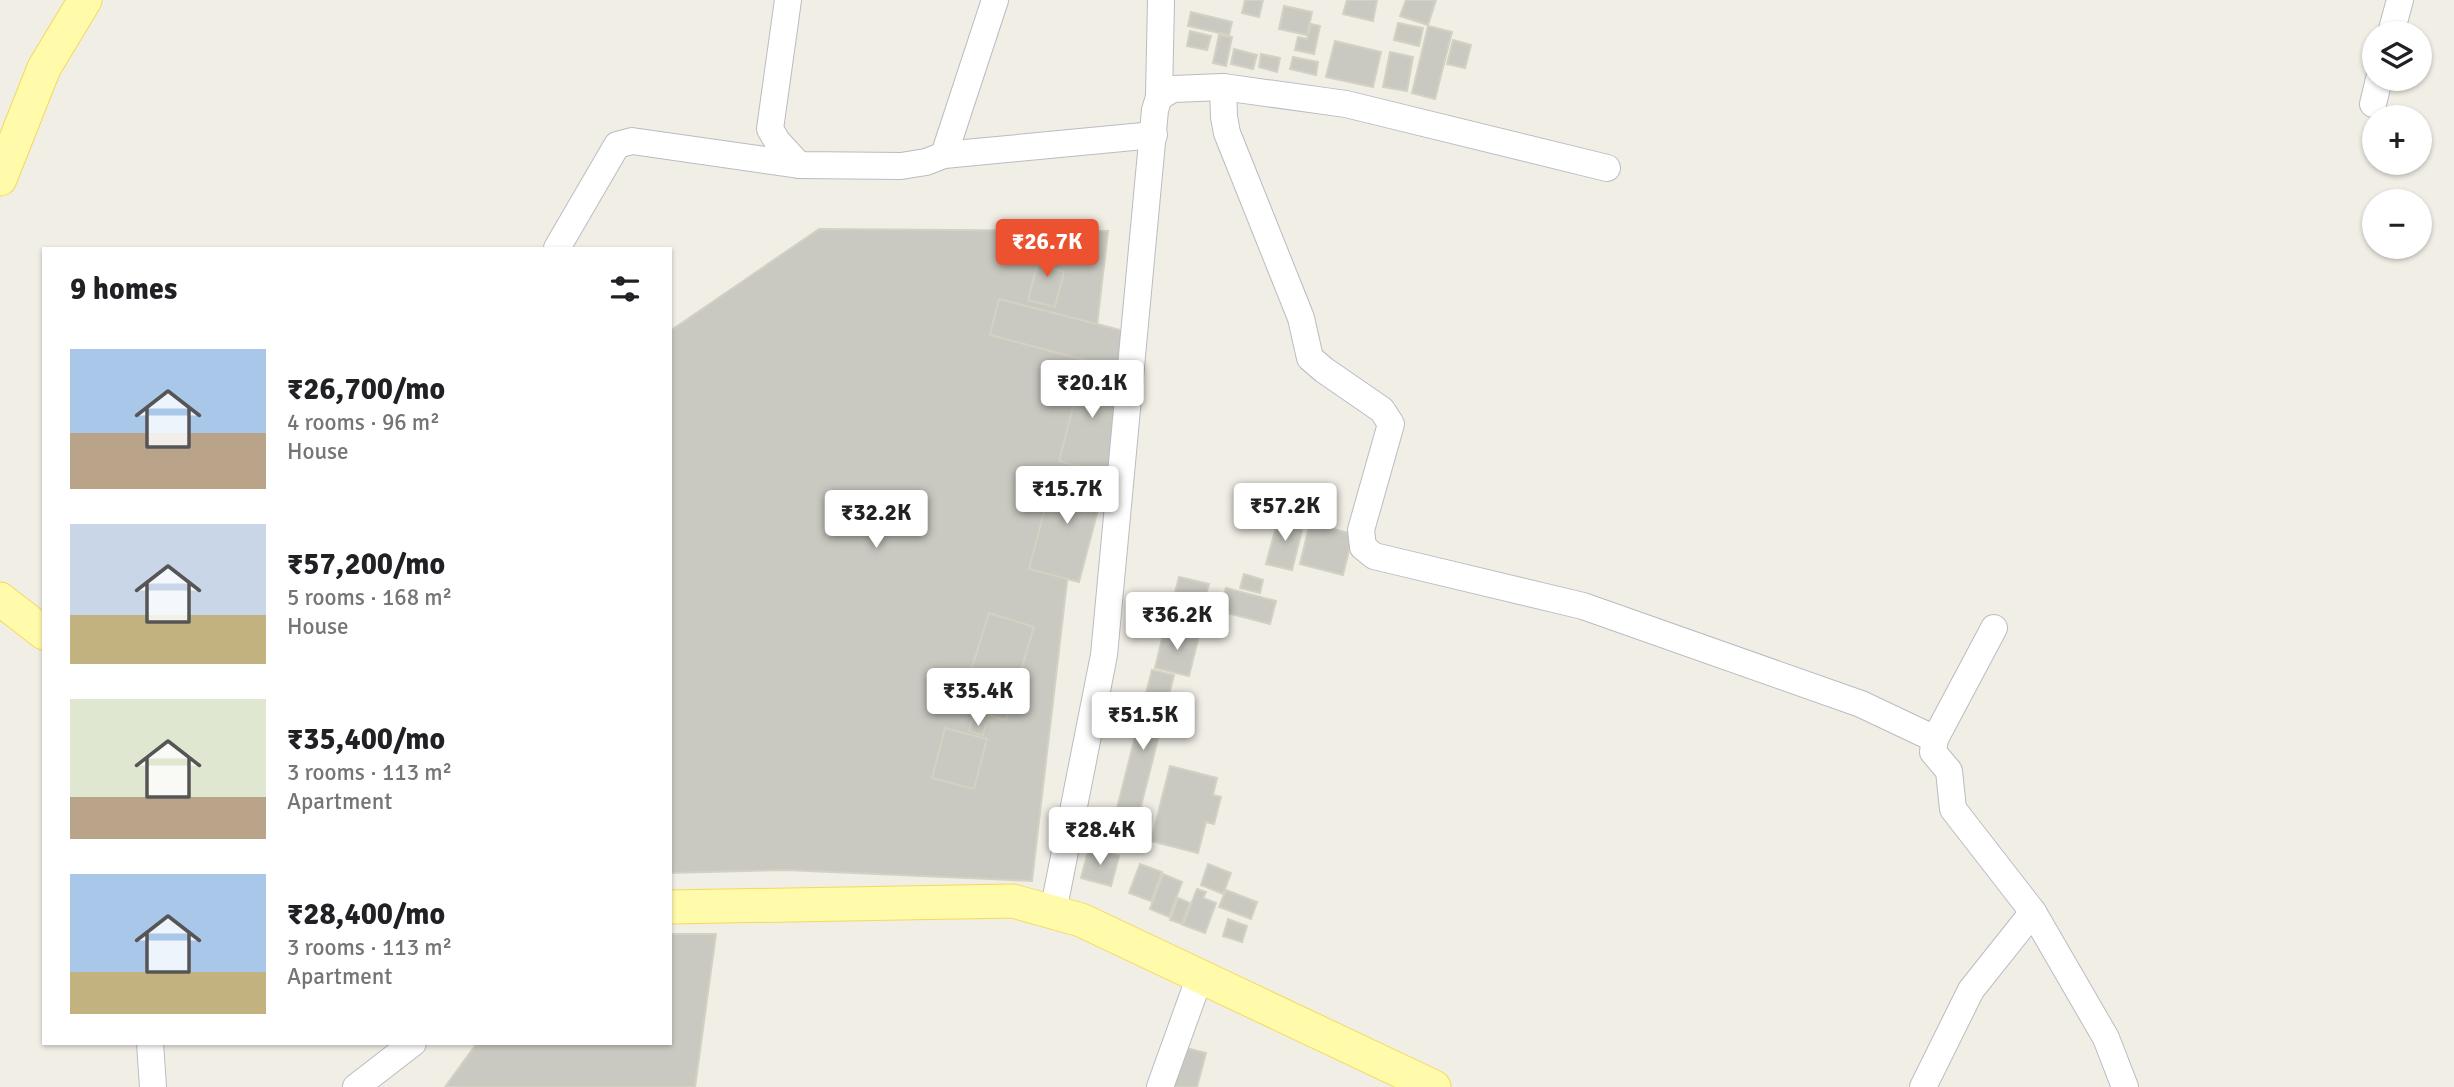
<!DOCTYPE html>
<meta charset="utf-8">
<style>
:root{--surface:#fff;--page:#f2f2f2;--text:#202124;--muted:#757577;--accent:#ec522f}
body{margin:0;font-family:Signika,sans-serif;background:var(--page);color:var(--text);height:100vh;display:flex;flex-direction:column;font-size:26px;white-space:nowrap}
*{box-sizing:border-box;margin:0}
p{font-size:23px;color:var(--muted)}
.icon{flex:none;width:38px;height:38px;fill:none;stroke:currentColor;stroke-width:2;stroke-linecap:round;stroke-linejoin:round}
.map{position:relative;flex:1;overflow:hidden}
.details{position:absolute;left:42px;top:247px;width:630px;height:798px;display:flex;flex-direction:column;background:var(--surface);border-radius:0px;box-shadow:0 2px 5px #0004}
.details>*{flex:none}
.fabs{position:absolute;left:2362px;top:21px;display:grid;gap:14px}
.fabs a{display:grid;place-items:center;width:70px;height:70px;border-radius:50%;background:var(--surface);box-shadow:0 2px 5px #0004;font-size:35px}
.price{position:absolute;translate:-50% -60px;padding:0 16px;border-radius:7px;background:#fff;color:#222;font-size:23px;line-height:46px;filter:drop-shadow(0 2px 4px #0008)}
.price::after{content:'';position:absolute;left:50%;top:42px;width:21px;height:16px;margin-left:-10px;background:inherit;clip-path:polygon(0 0,100% 0,50% 100%)}
.price.selected{background:var(--accent);color:#fff}
ul{padding:0;list-style:none}
li{display:flex;align-items:center;gap:21px;height:175px;padding:0 28px}
li span{display:grid;place-items:center;flex:none;width:196px;height:140px;border-radius:0px;color:#555}
li>.icon{margin-inline-start:auto}
span .icon{width:84px;height:84px;fill:#fffc;stroke-width:1}
li b{font-size:30px}
h2{display:flex;justify-content:space-between;align-items:center;height:84px;padding:0 28px;font-size:30px}
.map>svg:first-child{display:block}
.building{fill:#cac9c1;stroke:#d4d1c3;stroke-width:2}
.lines{fill:none;stroke-linecap:round;stroke-linejoin:round}
.minor-casing{stroke:#babcc1;stroke-width:28}
.major-casing{stroke:#f4da5a;stroke-width:35}
.minor{stroke:#fff;stroke-width:26}
.major{stroke:#fffbab;stroke-width:33}
</style>
<div class="map">
<svg width="2454" height="1087" viewBox="0 0 2454 1087">
<rect width="100%" height="100%" fill="#f0eee5"/>
<g class="building">
<polygon points="1245,0 1263,0 1259,17 1242,13"/>
<polygon points="1347,0 1377,0 1373,21 1343,14"/>
<polygon points="1406,0 1436,0 1428,25 1400,16"/>
<polygon points="1284,6 1312,12 1307,35 1279,29"/>
<polygon points="1191,12 1232,22 1229,35 1188,26"/>
<polygon points="1398,23 1423,28 1419,46 1394,40"/>
<polygon points="1311,24 1320,26 1314,54 1295,50 1298,37 1307,39"/>
<polygon points="1428,26 1452,32 1435,99 1412,93"/>
<polygon points="1190,31 1211,36 1207,50 1187,46"/>
<polygon points="1219,35 1232,37 1226,66 1213,63"/>
<polygon points="1453,40 1471,45 1465,68 1447,64"/>
<polygon points="1335,41 1381,52 1373,87 1326,77"/>
<polygon points="1234,49 1257,55 1253,69 1231,64"/>
<polygon points="1390,52 1413,57 1407,91 1383,87"/>
<polygon points="1261,54 1280,58 1277,72 1259,67"/>
<polygon points="1293,57 1318,62 1316,75 1290,69"/>
<polygon points="819,229 1108,231 1032,881 786,870 670,873 670,331"/>
<polygon points="1042,246 1059,250 1054,269 1064,272 1055,307 1028,300"/>
<polygon points="999,299 1128,332 1119,369 990,335"/>
<polygon points="1085,361 1118,369 1109,404 1119,406 1117,430 1106,473 1059,461"/>
<polygon points="1055,470 1105,483 1079,582 1029,569"/>
<polygon points="1279,516 1304,522 1292,570 1266,564"/>
<polygon points="1310,523 1353,534 1343,575 1300,564"/>
<polygon points="1244,574 1263,580 1260,593 1240,588"/>
<polygon points="1179,577 1209,584 1198,624 1169,616"/>
<polygon points="1226,588 1276,601 1270,624 1220,611"/>
<polygon points="989,613 1034,627 1006,720 960,706"/>
<polygon points="1165,627 1199,635 1189,676 1155,668"/>
<polygon points="1152,670 1174,675 1134,834 1112,828"/>
<polygon points="972,720 986,724 983,735 969,731"/>
<polygon points="945,728 987,739 974,789 932,778"/>
<polygon points="1170,766 1217,778 1213,795 1221,797 1214,824 1206,822 1198,853 1151,841"/>
<polygon points="1089,848 1119,856 1111,886 1081,878"/>
<polygon points="1140,864 1162,872 1151,901 1129,893"/>
<polygon points="1208,864 1231,873 1223,894 1201,885"/>
<polygon points="1163,874 1182,882 1169,917 1150,909"/>
<polygon points="1197,889 1206,892 1203,898 1216,903 1205,933 1183,925"/>
<polygon points="1226,890 1257,902 1251,919 1219,907"/>
<polygon points="1178,898 1190,903 1182,924 1170,920"/>
<polygon points="1228,919 1247,926 1242,942 1223,936"/>
<polygon points="670,934 716,934 695,1087 445,1087 477,1043 670,1043"/>
<polygon points="1178,1046 1206,1053 1197,1087 1168,1087"/>
</g>
<g class="lines">
<g class="minor-casing">
<g id="minor">
<polyline points="788,0 770,129 777,141 799,165"/>
<polyline points="2391,33 2400,0"/>
<polyline points="1223,87 1224,117 1227,133 1301,318 1310,358 1324,370 1382,410 1391,424 1361,530 1363,547 1374,556 1583,606 1861,704 1935,739"/>
<polyline points="1159,97 1161,0"/>
<polyline points="2373,104 2379,79"/>
<polyline points="944,155 995,0"/>
<polyline points="557,248 617,145 632,141 799,165 901,166 926,162 944,155 1154,135"/>
<polyline points="1994,628 1935,739 1933,752 1949,771 1953,809 2033,912"/>
<polyline points="1053,912 1104,655 1155,110 1159,97 1173,89 1223,87 1346,104 1607,168"/>
<polyline points="150,1043 153,1087"/>
<polyline points="356,1087 413,1043"/>
<polyline points="1160,1087 1200,976"/>
<polyline points="1923,1087 1971,990 2033,912 2106,1038 2125,1087"/>
</g>
</g>
<g class="major-casing">
<g id="major">
<polyline points="0,179 44,68 85,0"/>
<polyline points="0,599 44,633"/>
<polyline points="670,907 1013,901 1081,920 1434,1087"/>
</g>
</g>
<use href="#minor" class="minor"/>
<use href="#major" class="major"/>
</g>
</svg>
<div class="fabs">
<a><svg class="icon" aria-label="layers" viewBox="0 0 24 24"><path d="M12 4l9 5-9 5-9-5zM3 14l9 5 9-5"/></svg></a>
<a>+</a>
<a>−</a>
</div>
<b class="price selected" style="left:1047px;top:279px">₹26.7K</b>
<b class="price" style="left:1092px;top:420px">₹20.1K</b>
<b class="price" style="left:1067px;top:526px">₹15.7K</b>
<b class="price" style="left:1285px;top:543px">₹57.2K</b>
<b class="price" style="left:876px;top:550px">₹32.2K</b>
<b class="price" style="left:1177px;top:652px">₹36.2K</b>
<b class="price" style="left:978px;top:728px">₹35.4K</b>
<b class="price" style="left:1143px;top:752px">₹51.5K</b>
<b class="price" style="left:1100px;top:867px">₹28.4K</b>
<section class="details">
<h2>9 homes<svg class="icon" aria-label="filters" viewBox="0 0 24 24"><path d="M4 7h16M4 17h16"/><circle cx="9" cy="7" r="2"/><circle cx="15" cy="17" r="2"/></svg></h2>
<ul>
<li><span style="background:linear-gradient(#a9c7e8 60%,#b9a48a 0)"><svg class="icon" aria-label="home" viewBox="0 0 24 24"><path d="M3 11l9-7 9 7M6 9v11h12V9"/></svg></span><div><b>₹26,700/mo</b><p>4 rooms · 96 m²</p><p>House</p></div></li>
<li><span style="background:linear-gradient(#c9d6e8 65%,#c2b280 0)"><svg class="icon" aria-label="home" viewBox="0 0 24 24"><path d="M3 11l9-7 9 7M6 9v11h12V9"/></svg></span><div><b>₹57,200/mo</b><p>5 rooms · 168 m²</p><p>House</p></div></li>
<li><span style="background:linear-gradient(#dfe7d0 70%,#b9a48a 0)"><svg class="icon" aria-label="home" viewBox="0 0 24 24"><path d="M3 11l9-7 9 7M6 9v11h12V9"/></svg></span><div><b>₹35,400/mo</b><p>3 rooms · 113 m²</p><p>Apartment</p></div></li>
<li><span style="background:linear-gradient(#a9c7e8 70%,#c2b280 0)"><svg class="icon" aria-label="home" viewBox="0 0 24 24"><path d="M3 11l9-7 9 7M6 9v11h12V9"/></svg></span><div><b>₹28,400/mo</b><p>3 rooms · 113 m²</p><p>Apartment</p></div></li>
</ul>
</section>
</div>
